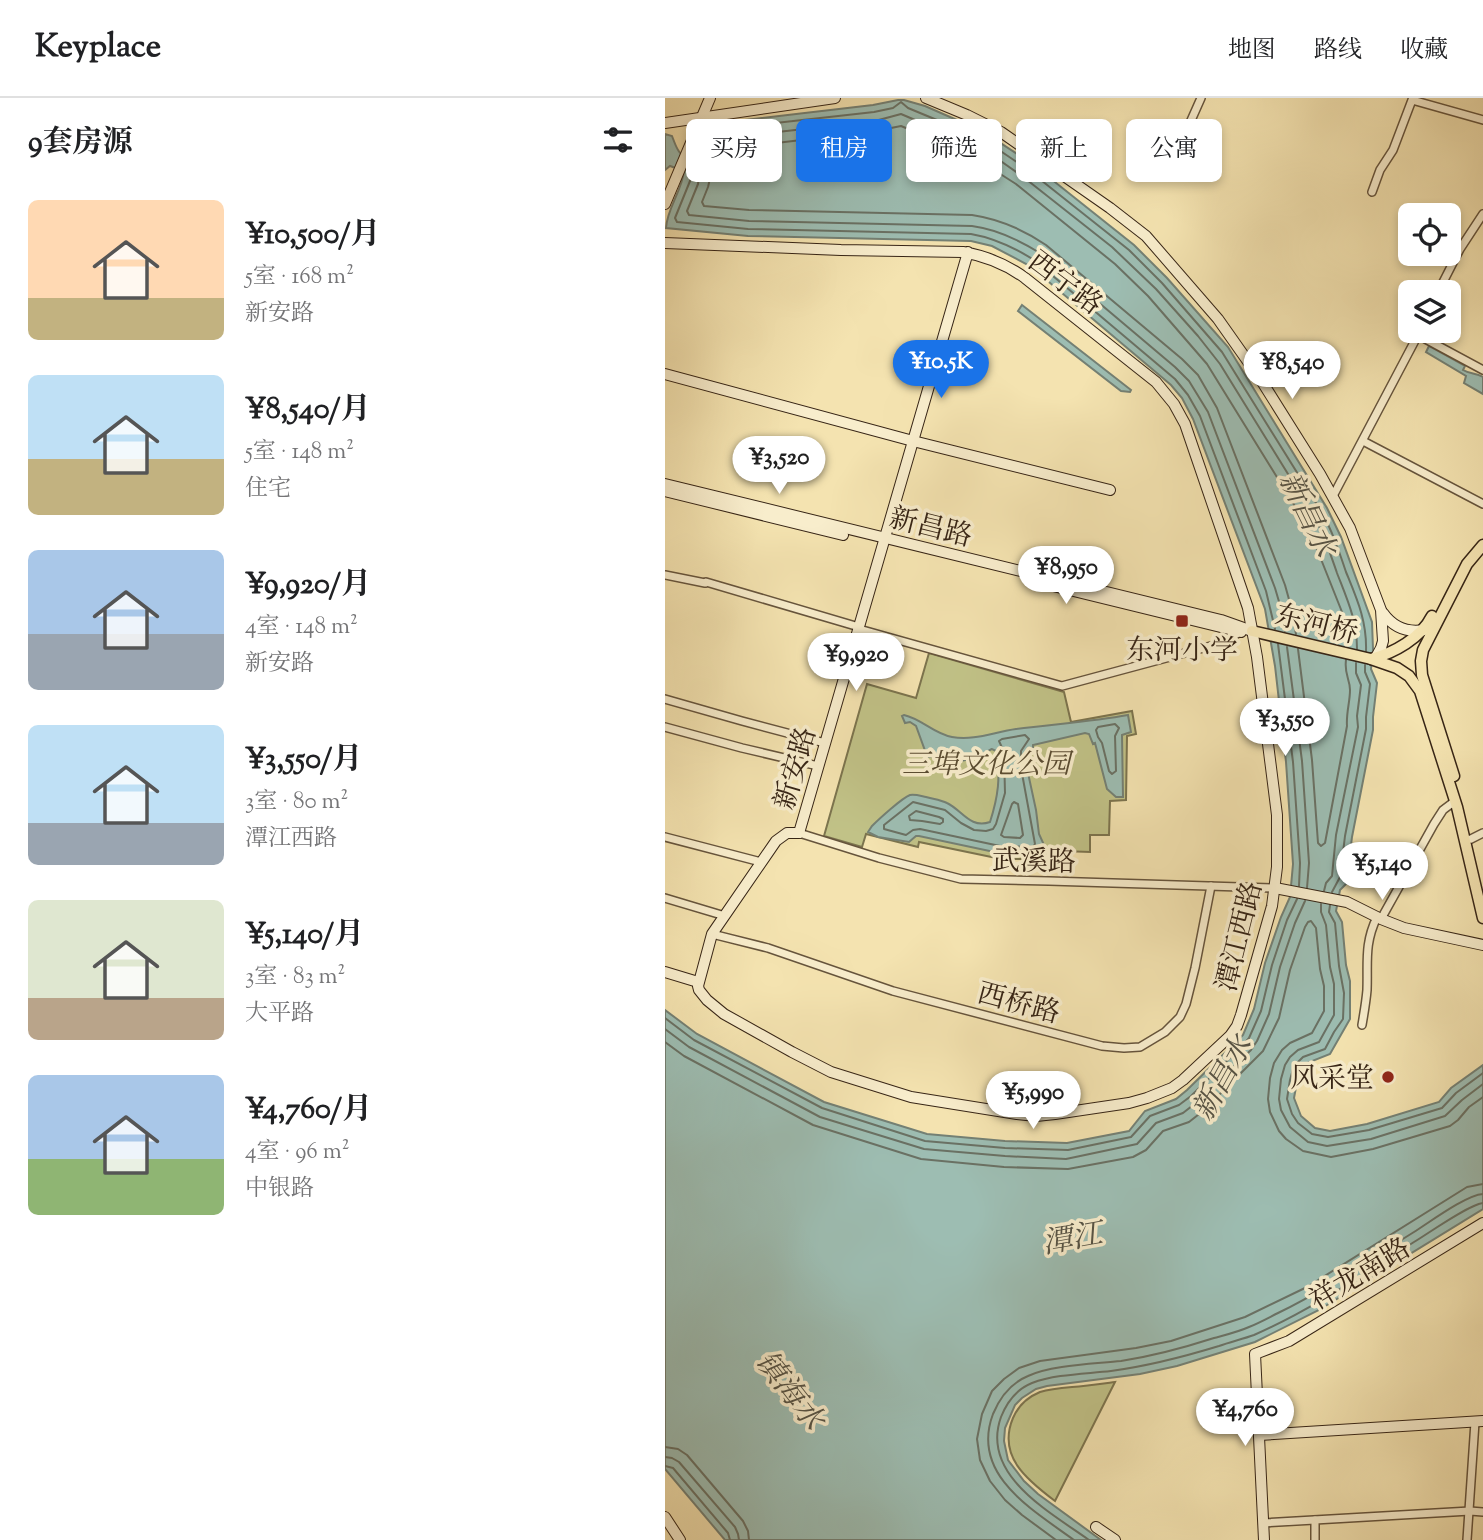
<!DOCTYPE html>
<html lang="zh">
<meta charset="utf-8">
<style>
:root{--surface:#fff;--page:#f6f6f6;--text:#202124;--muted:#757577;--line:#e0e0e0;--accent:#1a73e8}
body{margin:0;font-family:"Sorts Mill Goudy","Noto Serif SC",serif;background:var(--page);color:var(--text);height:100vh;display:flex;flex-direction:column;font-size:26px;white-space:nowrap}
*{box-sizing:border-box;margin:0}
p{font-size:23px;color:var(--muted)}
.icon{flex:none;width:38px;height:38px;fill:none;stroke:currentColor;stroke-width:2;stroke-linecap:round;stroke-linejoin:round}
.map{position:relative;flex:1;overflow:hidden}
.panel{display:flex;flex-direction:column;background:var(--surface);width:665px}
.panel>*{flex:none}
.hud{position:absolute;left:21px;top:21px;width:665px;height:63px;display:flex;gap:14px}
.fabs{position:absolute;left:733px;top:105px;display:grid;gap:14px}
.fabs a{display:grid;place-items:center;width:63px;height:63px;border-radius:10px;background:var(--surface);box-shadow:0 4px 10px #0003;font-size:35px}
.price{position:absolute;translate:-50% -60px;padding:0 16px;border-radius:24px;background:#fff;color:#222;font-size:23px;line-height:46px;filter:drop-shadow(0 2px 4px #0008)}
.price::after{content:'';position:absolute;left:50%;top:42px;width:21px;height:16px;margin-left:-10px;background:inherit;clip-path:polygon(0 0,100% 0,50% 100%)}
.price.on{background:var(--accent);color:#fff}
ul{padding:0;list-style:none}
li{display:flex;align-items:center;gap:21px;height:175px;padding:0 28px}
li span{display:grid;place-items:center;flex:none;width:196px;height:140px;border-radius:10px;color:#555}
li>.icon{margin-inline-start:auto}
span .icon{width:84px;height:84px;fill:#fffc;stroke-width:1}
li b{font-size:30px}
h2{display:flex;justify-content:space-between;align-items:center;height:84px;padding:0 28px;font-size:30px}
.tag{padding:0 24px;border-radius:10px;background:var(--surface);box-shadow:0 4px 10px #0003;font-size:24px;line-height:63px}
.tag.on{background:var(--accent);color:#fff}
header{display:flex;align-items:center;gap:42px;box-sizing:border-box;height:98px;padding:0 35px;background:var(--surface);border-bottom:2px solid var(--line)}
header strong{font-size:33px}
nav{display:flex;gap:38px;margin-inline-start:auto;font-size:24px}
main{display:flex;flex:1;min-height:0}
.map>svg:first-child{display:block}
.green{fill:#c1c287;stroke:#7c744e;stroke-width:2}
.water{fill:#9dbdb2;stroke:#748074;stroke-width:2}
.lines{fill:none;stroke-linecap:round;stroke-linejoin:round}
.shore{stroke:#6a7164;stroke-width:2}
.street-casing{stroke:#66543c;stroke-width:10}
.secondary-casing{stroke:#372516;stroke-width:12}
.primary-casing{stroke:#372516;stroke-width:13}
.street{stroke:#f8edcc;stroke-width:7}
.secondary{stroke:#f8edcc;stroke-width:10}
.primary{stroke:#f4e3b0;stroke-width:10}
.poi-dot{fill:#8f2418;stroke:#f8edcc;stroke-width:2.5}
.labels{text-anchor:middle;stroke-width:7;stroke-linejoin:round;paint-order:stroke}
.street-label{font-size:28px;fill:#372516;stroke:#f8edcc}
.poi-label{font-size:28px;fill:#372516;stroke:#f8edcc}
.park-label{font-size:28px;font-style:italic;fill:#5a4c32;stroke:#f8edcc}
.water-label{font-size:30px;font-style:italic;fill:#565345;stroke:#f8edcc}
</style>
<header>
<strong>Keyplace</strong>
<nav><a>地图</a><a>路线</a><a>收藏</a></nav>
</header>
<main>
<section class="panel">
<h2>9套房源<svg class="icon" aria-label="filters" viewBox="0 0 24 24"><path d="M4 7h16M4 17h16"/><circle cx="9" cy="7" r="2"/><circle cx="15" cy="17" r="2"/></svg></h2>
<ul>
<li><span style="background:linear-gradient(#ffd9b3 70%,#c2b280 0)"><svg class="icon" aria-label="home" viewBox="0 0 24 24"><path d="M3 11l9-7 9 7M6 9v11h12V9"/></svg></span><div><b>¥10,500/月</b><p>5室 · 168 m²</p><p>新安路</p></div></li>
<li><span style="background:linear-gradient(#bfe0f5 60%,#c2b280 0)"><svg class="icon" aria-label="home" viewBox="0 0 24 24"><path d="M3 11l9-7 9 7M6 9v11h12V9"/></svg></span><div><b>¥8,540/月</b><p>5室 · 148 m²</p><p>住宅</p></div></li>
<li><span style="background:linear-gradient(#a9c7e8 60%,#9aa5b1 0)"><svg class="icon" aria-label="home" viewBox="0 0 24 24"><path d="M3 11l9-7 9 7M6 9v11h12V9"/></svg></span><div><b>¥9,920/月</b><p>4室 · 148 m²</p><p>新安路</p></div></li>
<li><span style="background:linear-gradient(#bfe0f5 70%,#9aa5b1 0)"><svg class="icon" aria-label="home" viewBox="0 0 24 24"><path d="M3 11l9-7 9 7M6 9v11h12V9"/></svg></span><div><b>¥3,550/月</b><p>3室 · 80 m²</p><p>潭江西路</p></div></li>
<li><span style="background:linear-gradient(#dfe7d0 70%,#b9a48a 0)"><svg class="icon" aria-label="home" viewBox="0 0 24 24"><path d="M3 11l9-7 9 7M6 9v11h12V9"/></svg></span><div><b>¥5,140/月</b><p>3室 · 83 m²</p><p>大平路</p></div></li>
<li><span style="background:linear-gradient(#a9c7e8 60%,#8fb573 0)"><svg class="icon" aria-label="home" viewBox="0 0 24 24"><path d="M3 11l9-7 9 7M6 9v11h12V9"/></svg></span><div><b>¥4,760/月</b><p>4室 · 96 m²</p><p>中银路</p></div></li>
</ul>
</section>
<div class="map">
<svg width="818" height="1442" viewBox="0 0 818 1442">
<rect width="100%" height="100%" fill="#f4e3b0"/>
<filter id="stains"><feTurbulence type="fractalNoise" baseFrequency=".00286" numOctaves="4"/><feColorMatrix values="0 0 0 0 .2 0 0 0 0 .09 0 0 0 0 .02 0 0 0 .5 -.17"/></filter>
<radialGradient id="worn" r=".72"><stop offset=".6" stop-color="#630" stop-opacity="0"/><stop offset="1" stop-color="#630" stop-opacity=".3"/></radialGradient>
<g class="green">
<polygon points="264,555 399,594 406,624 467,613 471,636 462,638 461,702 445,703 444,737 425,737 425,754 397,753 396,764 382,763 382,761 336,761 254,744 253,749 201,736 197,749 159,738 202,586 251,600"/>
<path d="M450 1284 390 1403C362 1382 332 1358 348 1320 353 1308 363 1299 375 1294 385 1291 396 1290 407 1289 421 1288 435 1286 450 1284Z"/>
</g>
<g class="water">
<path d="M233 2H239L260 8 317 33 366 65 469 147 502 180 563 249 662 410 676 439 707 524 708 551 706 571 712 585 708 619V632L687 739 682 780 681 786 675 792 671 813 677 824 681 867 685 883V921L665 956 642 965 634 973 629 1000 636 1018 650 1030 665 1033 702 1026 774 1004 786 990 818 967V1111L654 1212 590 1244 512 1268 475 1276 382 1288 371 1291 357 1300 350 1307 340 1330 339 1343 343 1362 359 1383 373 1396 436 1442H60L0 1371V912L32 936 159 1004 262 1036 340 1043 402 1045 464 1033 480 1013 511 1001 522 992 574 941 578 937 589 911 600 865 616 819 625 799 628 766 621 664 610 568 600 511 528 321 517 300 506 287 365 168 327 148 306 143 83 138 1 130C2 110 17 93 19 73L5 68 0 72V36L7 38C11 48 13 58 25 60L44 30 54 25 208 7Z"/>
<polygon points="357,207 466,292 465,294 456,293 353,213"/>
<path d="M764 248 800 268 798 272C805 276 811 275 818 279V296L799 285 801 278 761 254Z"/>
<path d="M239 617C257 621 269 636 287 639 309 643 329 634 351 631 388 626 425 624 463 617L466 634 457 637 458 699H451L442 691 430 645 428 646 424 636 420 635 368 647V651L363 654V675L371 712 374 736 380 749 378 757 334 755 254 738H251L244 744 213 739 203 734 207 728C214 721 237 700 245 697 250 696 256 698 261 699 268 701 276 702 282 705 297 712 305 731 325 724 333 699 336 679 331 653L327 651C313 658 297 667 283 661L280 655 264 659 262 658 251 628 245 624 240 625 237 618Z"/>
</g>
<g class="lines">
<g class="shore">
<path d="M610 531 601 493 535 318 523 297 510 281 369 162C350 150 329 140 306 136L83 131 12 124 10 120 25 83V68C38 58 41 42 50 35 54 32 61 31 66 30L209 14 228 10 236 4 243 10 313 39 334 52 362 71 464 152 497 185 557 254 656 413C667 432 674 453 681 474 692 501 702 523 701 553"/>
<path d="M620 533 615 507 610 490 543 314 524 283 510 269 375 155C354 142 331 131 307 128L84 123 24 117 22 113 33 86 35 72 42 64 55 43 68 39 210 23 236 16 309 47 330 59 357 78 447 149 491 191 533 238 555 266 649 418C659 436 665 455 672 475 682 501 692 522 692 551"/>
<path d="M631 536 625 505 620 487 552 310 533 277 517 261 381 147C359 132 334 121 307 117L84 112 39 108 37 104 43 89 46 76 62 51 211 33 236 28 304 56 351 86 450 166 483 198 542 266 644 431 677 514 681 528 682 548"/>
<polyline points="613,546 628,664 635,765 634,788"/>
<polyline points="622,549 637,663 644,765 642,790"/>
<path d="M633 551 647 662 653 745 656 748 660 745 682 628C681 615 685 604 685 592 685 581 679 576 681 562"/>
<polygon points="450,626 454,630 450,638 451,673 447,676 444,673 437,645 433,639 431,632 433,629"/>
<polygon points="360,637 364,641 356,653 356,670 370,746 368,749 335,748 255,731 248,732 241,737 219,731 219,727 248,704 280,712 296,725 309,732 321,733 328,731 331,726 340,695 339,654 334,643 337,641"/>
<polygon points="349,704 353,706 358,737 355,740 339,739 336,737 347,706"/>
<polygon points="251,713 274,719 278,721 278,724 275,726 257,723 245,722 244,718"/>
<polyline points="659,793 661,785 667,778 671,737 693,629 692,618 696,587 691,575 691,565"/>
<polyline points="667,794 675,779 680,738 701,631 701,619 705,586 700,574 700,567"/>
<polyline points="656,806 656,814 661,827 665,869 669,886 669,917 654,944 633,952 625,959 620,967 616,981 614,1001 616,1012 625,1029 643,1044 662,1048 706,1041 780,1018 797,1002 818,986"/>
<polyline points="665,807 664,814 670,825 674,868 679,895 678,921 669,934 660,951 638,959 632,965 628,971 625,982 622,1001 627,1016 633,1025 647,1036 663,1039 704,1032 777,1010 791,995 818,975"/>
<polyline points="0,920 29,942 157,1010 260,1043 340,1050 403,1052 466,1039 485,1018 514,1007 526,998 579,946 584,940 596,913 607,867 622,822 632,801"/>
<polyline points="0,931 24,949 155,1019 259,1051 340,1058 401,1061 472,1046 491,1025 518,1015 532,1004 586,952 592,943 604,916 615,869 630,825 640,803"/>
<polyline points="0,944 19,958 148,1027 256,1061 339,1069 403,1071 468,1059 481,1052 498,1033 524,1024 538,1013 598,953 614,920 625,872 640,829 643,824 646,823 651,830 655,871 659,888 659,913 647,935 625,945 617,952 609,965 605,980 603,1001 605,1014 614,1033 621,1041 638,1053 666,1059 708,1051 785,1028 793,1022 804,1009 818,999"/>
<polyline points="0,1349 13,1351 22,1357 78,1423 83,1433 84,1442"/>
<polyline points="0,1359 7,1360 14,1364 70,1429 73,1436 74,1442"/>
<polyline points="0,1368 8,1370 63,1435 65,1442"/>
<polyline points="391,1442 357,1417 340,1402 325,1383 315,1362 312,1341 317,1316 327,1293 339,1281 354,1270 375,1263 471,1250 506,1243 580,1219 642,1189 802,1089 818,1086"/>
<path d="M409 1442C368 1412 305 1377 328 1316 335 1299 346 1285 363 1278 386 1267 429 1266 456 1263 488 1258 518 1250 549 1240 560 1237 573 1234 584 1229 594 1225 603 1220 613 1215 660 1192 704 1162 749 1134 765 1124 801 1097 818 1096"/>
<path d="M424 1442C385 1414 315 1377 336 1319 342 1304 352 1291 367 1285 391 1276 420 1276 446 1273 483 1268 518 1259 554 1248 565 1244 578 1241 589 1237 646 1212 697 1177 749 1144 764 1135 803 1107 818 1105"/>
</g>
<g class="street-casing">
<g id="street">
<polyline points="524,27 536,0"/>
<polyline points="707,94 715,72 728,52 747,2 818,22"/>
<polyline points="773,194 795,151 818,116"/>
<polyline points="753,237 818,272"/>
<polyline points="698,343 818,406"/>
<polyline points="668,398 755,233"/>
<polyline points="0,477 40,485"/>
<polyline points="41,484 194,529"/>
<polyline points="194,531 397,588 557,545 575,534"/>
<polyline points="0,601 77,623 160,645"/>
<polyline points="0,629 77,650 153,668"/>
<polyline points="134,735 214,760 296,781 384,783 610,790"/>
<polyline points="0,739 96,764"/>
<polyline points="806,741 818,735"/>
<polyline points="0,800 60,818"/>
<polyline points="716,821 769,726 778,712 790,703"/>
<polyline points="47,836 103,850 228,893 437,948 459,950 475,949 500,934 515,919 521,906 530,870 546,788"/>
<path d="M697 927C699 915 701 904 702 892 703 864 699 846 712 819"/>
<polyline points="650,1422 650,1442"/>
<polyline points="598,1425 805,1413 818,1414"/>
<polyline points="802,1442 810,1324"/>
</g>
</g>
<g class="secondary-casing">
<g id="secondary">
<polyline points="261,0 302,17 336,34 445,110 481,138 553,221 596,282 655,376 685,430 716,512 718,543 716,550 710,561"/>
<polyline points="0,25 170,0"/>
<polyline points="0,106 45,0"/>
<path d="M0 145 176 152 298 154C321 158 341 166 360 180L491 284 509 306 520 326 583 510 592 559 612 717V769L607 808 576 917 572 928 565 938 518 982 507 990 482 1000 464 1005 390 1016 371 1018 352 1016 246 999 166 974 127 954 59 916 42 902 34 892 33 888 47 836 111 743 122 735H134L303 154"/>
<polyline points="0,276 248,343 445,392"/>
<polyline points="0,386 556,522 587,533"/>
<polyline points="0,393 178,437"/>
<polyline points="380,486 576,534"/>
<path d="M718 515C728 529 741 535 759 532"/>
<polyline points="610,790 682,804 716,821 739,830 818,847"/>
<polyline points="0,874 33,884"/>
<polyline points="594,1337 818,1323"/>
<polyline points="0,1419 15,1442"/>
<polyline points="431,1429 450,1442"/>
<polyline points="599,1442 590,1256 624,1243 818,1125"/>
</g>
</g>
<g class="primary-casing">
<g id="primary">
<polyline points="587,533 706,561 732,570 744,578 755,593 792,709 818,820"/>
<path d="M706 561C729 555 756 540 767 518"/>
<polyline points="789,678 757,577 756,563 758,552 802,466 818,447"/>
</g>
</g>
<use href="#street" class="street"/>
<use href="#secondary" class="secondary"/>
<use href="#primary" class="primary"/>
</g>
<g class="poi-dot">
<rect x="510" y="516" width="14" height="14" rx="3.5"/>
<circle cx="723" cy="979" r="7"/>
</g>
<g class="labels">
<g class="street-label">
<text transform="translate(401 184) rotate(37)" y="10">西宁路</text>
<text transform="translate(266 428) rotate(14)" y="10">新昌路</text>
<text transform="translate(652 525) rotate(14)" y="10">东河桥</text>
<text transform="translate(129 670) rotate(-74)" y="10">新安路</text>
<text transform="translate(369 762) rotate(1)" y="10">武溪路</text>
<text transform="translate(573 838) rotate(-76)" y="10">潭江西路</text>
<text transform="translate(354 904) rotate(15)" y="10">西桥路</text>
<text transform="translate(694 1175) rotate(-31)" y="10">祥龙南路</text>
</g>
<g class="poi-label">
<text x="517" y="561">东河小学</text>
<text x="709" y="989" text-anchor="end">风采堂</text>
</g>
<g class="park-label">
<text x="321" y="675">三埠文化公园</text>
</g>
<g class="water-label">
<text transform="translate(643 416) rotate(64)" y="10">新昌水</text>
<text transform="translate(557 980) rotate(-61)" y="10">新昌水</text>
<text transform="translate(407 1140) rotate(-10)" y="10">潭江</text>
<text transform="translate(125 1292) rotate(52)" y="10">镇海水</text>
</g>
</g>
<rect width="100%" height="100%" filter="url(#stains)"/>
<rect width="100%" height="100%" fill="url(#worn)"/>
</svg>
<div class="fabs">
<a><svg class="icon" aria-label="locate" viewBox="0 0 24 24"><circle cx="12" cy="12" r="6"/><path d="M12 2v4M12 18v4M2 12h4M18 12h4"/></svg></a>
<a><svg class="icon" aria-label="layers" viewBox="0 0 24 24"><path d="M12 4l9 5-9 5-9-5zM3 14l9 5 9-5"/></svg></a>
</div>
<b class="price on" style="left:276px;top:302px">¥10.5K</b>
<b class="price" style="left:627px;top:303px">¥8,540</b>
<b class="price" style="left:114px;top:398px">¥3,520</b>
<b class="price" style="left:401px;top:508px">¥8,950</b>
<b class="price" style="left:191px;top:595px">¥9,920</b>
<b class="price" style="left:620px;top:660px">¥3,550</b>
<b class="price" style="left:717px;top:804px">¥5,140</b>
<b class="price" style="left:368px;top:1033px">¥5,990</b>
<b class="price" style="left:580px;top:1350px">¥4,760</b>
<div class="hud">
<a class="tag">买房</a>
<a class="tag on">租房</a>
<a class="tag">筛选</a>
<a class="tag">新上</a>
<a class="tag">公寓</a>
</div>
</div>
</main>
